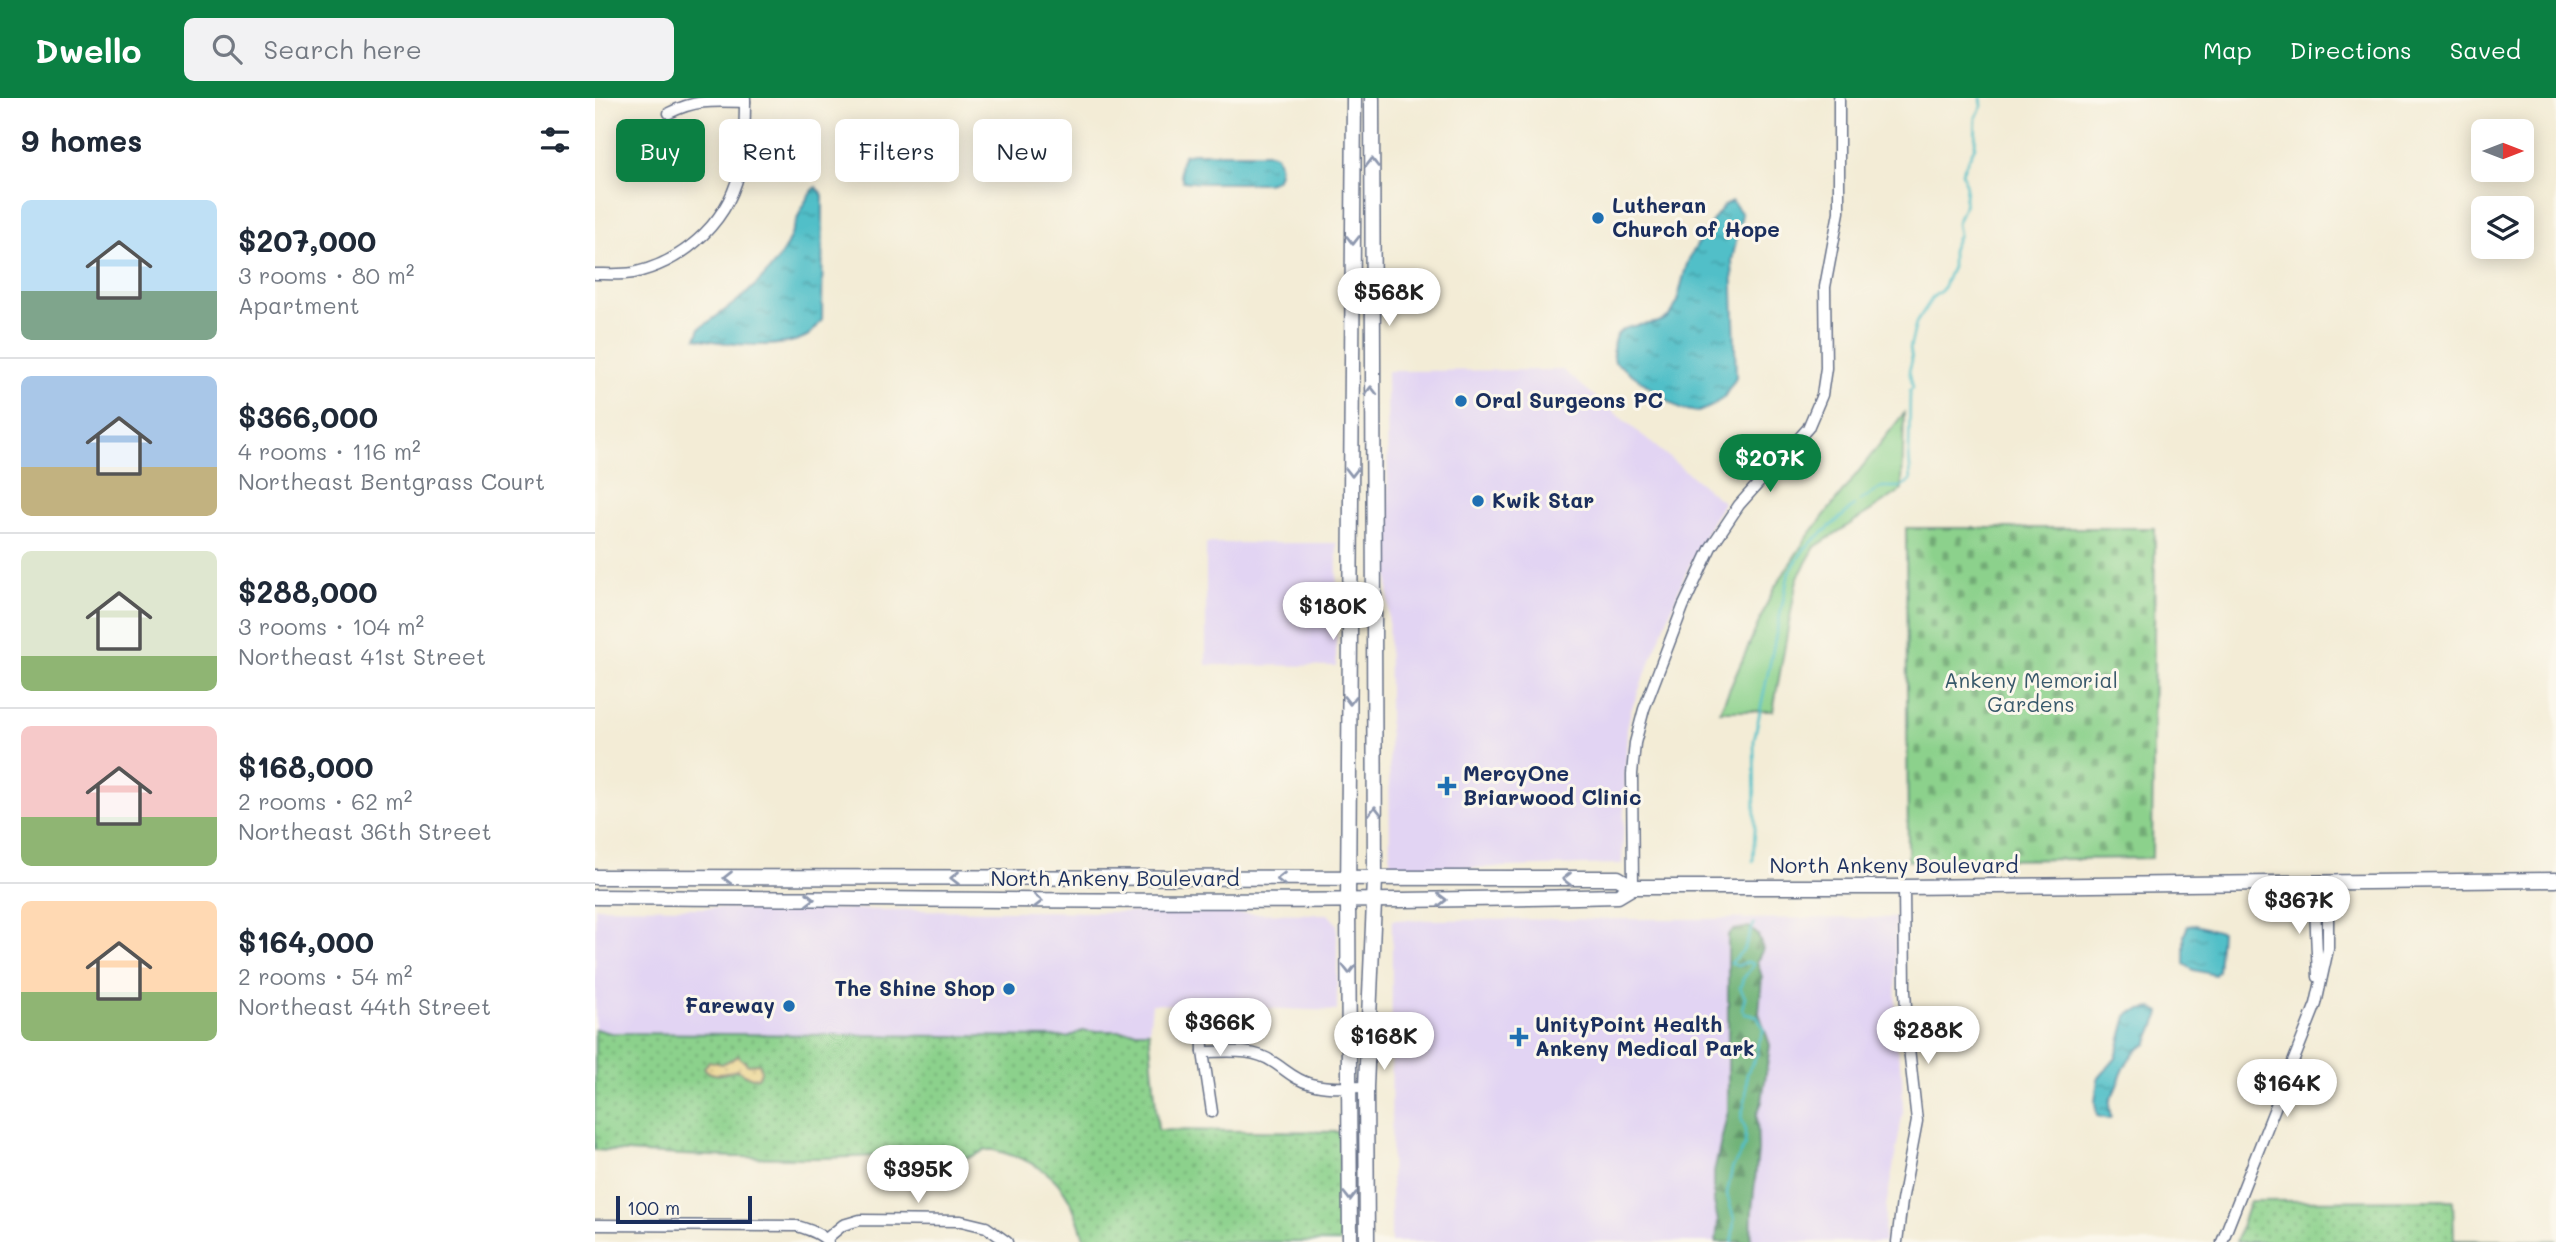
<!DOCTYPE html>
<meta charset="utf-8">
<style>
:root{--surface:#fff;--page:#f2f2f3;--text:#1f2937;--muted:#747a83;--line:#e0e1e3;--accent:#0b8043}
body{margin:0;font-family:Mali,sans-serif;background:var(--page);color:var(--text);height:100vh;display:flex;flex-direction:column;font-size:26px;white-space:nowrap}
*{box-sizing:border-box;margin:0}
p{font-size:23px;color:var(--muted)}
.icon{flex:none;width:38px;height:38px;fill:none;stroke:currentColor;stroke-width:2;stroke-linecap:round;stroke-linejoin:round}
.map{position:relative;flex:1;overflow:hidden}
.panel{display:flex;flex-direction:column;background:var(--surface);width:595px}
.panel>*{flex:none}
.banner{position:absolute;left:21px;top:21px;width:665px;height:63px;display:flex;gap:14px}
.needle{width:46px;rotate:90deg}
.buttons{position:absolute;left:1876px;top:21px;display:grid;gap:14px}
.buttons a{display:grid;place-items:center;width:63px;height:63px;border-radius:10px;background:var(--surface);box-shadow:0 4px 18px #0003;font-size:35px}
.scale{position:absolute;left:21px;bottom:18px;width:136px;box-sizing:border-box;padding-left:7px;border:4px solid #1b2f5e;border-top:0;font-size:19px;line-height:24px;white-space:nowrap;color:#1b2f5e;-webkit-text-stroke:5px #fbf7ec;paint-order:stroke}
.price{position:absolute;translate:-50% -60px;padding:0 16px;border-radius:24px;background:#fff;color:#222;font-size:23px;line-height:46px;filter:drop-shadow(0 2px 4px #0008)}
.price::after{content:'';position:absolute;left:50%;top:42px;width:21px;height:16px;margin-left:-10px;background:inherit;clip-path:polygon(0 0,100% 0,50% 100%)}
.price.selected{background:var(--accent);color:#fff}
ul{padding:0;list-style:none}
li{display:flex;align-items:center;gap:21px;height:175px;padding:0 21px}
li+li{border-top:2px solid var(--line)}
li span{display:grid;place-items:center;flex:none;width:196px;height:140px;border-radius:10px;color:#555}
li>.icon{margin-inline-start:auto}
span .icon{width:84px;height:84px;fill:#fffc;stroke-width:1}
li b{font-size:30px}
h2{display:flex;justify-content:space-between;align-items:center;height:84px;padding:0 21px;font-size:30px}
.pill{padding:0 24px;border-radius:10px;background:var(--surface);box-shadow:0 4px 18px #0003;font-size:24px;line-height:63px}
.pill.selected{background:var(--accent);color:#fff}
header{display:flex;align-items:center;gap:42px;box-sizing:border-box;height:98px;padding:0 35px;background:var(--accent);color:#fff}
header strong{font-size:33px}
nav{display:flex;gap:38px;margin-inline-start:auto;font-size:24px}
.search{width:490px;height:63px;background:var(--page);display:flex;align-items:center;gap:18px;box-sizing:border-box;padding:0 24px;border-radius:10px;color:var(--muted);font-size:26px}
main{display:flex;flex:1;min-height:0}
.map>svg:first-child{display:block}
.built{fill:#e2d4f3}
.grass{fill:url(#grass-dots);stroke:#548075;stroke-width:2}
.forest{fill:url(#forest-firs);stroke:#46716b;stroke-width:2}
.sand{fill:url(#sand-dots);stroke:#84847e;stroke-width:2}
.cemetery{fill:url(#cemetery-stones);stroke:#548075;stroke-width:2}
.park{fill:#8cd18c;stroke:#548075;stroke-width:2}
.water{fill:url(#water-ripples);stroke:#367793;stroke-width:2}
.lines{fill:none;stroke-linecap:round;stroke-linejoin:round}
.stream{stroke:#51bfc8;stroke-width:2.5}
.minor-casing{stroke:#677188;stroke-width:13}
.major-casing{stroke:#677188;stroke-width:17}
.minor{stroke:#fff;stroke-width:10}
.major{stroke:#fff;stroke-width:14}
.oneway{stroke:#8d97ae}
.poi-dot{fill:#1f6fb2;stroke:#fbf7ec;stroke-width:2.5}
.labels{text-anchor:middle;stroke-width:6;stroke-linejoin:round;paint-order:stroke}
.poi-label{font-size:21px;font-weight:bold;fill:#1b2f5e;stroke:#fbf7ec;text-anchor:start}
.park-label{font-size:21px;fill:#37586a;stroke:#fbf7ec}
.street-label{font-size:21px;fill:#1b2f5e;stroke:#fbf7ec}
</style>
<header>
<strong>Dwello</strong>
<div class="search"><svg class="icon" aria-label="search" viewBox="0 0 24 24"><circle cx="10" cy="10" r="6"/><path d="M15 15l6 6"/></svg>Search here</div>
<nav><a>Map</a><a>Directions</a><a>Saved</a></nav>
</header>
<main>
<section class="panel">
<h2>9 homes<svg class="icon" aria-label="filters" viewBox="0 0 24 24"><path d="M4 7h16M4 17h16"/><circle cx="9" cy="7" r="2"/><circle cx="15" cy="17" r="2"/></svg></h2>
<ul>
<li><span style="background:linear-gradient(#bfe0f5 65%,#7fa58c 0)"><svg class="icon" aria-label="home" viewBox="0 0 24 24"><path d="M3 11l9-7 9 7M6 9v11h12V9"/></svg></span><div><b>$207,000</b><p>3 rooms · 80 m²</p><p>Apartment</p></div></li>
<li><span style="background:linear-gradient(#a9c7e8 65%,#c2b280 0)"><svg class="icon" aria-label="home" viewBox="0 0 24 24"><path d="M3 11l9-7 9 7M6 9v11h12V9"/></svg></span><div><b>$366,000</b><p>4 rooms · 116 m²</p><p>Northeast Bentgrass Court</p></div></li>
<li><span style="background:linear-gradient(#dfe7d0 75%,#8fb573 0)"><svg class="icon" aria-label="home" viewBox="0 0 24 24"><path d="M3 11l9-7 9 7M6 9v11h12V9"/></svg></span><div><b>$288,000</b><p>3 rooms · 104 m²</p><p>Northeast 41st Street</p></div></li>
<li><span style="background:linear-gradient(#f6c9c9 65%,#8fb573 0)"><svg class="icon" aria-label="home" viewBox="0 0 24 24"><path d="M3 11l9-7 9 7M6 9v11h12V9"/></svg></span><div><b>$168,000</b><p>2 rooms · 62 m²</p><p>Northeast 36th Street</p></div></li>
<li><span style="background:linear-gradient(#ffd9b3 65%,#8fb573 0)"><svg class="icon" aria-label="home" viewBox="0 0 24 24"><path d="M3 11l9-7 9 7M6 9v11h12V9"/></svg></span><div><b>$164,000</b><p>2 rooms · 54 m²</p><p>Northeast 44th Street</p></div></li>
</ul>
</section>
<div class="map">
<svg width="1961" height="1144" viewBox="0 0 1961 1144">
<defs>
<pattern id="grass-dots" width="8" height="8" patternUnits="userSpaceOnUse" patternTransform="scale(1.75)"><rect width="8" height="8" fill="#8cd18c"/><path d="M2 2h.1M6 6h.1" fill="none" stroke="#72aa76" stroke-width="1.8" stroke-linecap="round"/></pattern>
<pattern id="forest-firs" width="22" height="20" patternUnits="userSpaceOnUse" patternTransform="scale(1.75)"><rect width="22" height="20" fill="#71b378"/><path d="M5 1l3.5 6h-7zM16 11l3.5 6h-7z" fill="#5c9266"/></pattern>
<pattern id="sand-dots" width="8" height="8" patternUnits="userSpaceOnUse" patternTransform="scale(1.75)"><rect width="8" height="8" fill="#eeda9e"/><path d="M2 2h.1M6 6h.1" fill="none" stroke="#ccbb8a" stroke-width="1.8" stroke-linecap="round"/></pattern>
<pattern id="cemetery-stones" width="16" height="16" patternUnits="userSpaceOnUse" patternTransform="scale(1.75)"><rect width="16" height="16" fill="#8cd18c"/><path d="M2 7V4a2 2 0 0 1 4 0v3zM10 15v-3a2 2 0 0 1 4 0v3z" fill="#72aa76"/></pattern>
<pattern id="water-ripples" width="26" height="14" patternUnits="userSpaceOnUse" patternTransform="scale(1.75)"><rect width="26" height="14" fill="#51bfc8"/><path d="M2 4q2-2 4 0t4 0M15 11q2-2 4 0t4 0" fill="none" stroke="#429ca6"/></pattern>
</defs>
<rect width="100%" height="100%" fill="#fbf7ec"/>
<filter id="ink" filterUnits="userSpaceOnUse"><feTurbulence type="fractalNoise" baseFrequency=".0143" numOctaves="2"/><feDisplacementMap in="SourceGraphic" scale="14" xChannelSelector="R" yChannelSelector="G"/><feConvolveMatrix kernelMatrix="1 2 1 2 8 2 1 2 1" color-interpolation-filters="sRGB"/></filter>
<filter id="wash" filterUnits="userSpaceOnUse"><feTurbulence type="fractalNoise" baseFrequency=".00686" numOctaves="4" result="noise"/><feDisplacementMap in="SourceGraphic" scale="28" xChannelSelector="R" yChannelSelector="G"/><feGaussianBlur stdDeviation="1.57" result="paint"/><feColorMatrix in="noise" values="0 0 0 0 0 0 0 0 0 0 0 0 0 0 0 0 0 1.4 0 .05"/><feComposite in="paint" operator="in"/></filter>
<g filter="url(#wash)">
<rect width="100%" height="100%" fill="#f3ecd6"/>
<g class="built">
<polygon points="968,272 1128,404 1091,474 1036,612 1032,630 1027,766 795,772 792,273"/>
<polygon points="611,445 742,445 741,568 611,567"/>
<polygon points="0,809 733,816 742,826 742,913 557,906 554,933 487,933 473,939 16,935 0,931"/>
<polygon points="1300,820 1301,947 1307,976 1308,1014 1290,1114 1289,1144 796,1144 797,822"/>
</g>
<g class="grass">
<path d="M0 931 16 935 473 939 487 933H554L563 1032 744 1034 745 1144H490C474 1087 458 1068 399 1052 388 1050 384 1057 374 1059 363 1061 348 1058 337 1058 296 1056 255 1060 214 1060 143 1060 71 1057 0 1052Z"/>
<polygon points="1858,1102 1859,1142 1961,1142 1961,1144 1641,1144 1655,1103"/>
</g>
<polygon class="forest" points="1154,829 1163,837 1168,851 1162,863 1167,879 1164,915 1175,947 1167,1004 1162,1016 1163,1053 1157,1113 1156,1144 1121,1144 1123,1123 1119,1104 1119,1074 1133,1013 1133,837 1139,832"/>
<path class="sand" d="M143 958 153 967 162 965 165 966 166 973 164 979 157 980 142 972C131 975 118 981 109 970L114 963 127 966Z"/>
<polygon class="cemetery" points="1311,430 1560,430 1557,760 1313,763"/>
<polygon class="park" points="1309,315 1307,392 1220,449 1202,481 1178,613 1125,613 1178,492 1211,441"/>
<g class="water">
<path d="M598 55H674L681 57C685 66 686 72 681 82L672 85H606L588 83C584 75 584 65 589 57Z"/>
<path d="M221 89 228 97 227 222C223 227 218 235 212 238 184 253 131 246 101 240L105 230C136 208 169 186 189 152 199 134 206 103 221 89Z"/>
<path d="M1137 103 1147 116 1137 162 1141 280 1129 299 1115 309 1103 314 1085 311 1020 264C1008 213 1058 236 1075 217 1085 205 1087 176 1094 161 1104 142 1116 124 1129 107Z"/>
<polygon points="1600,827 1626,834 1623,873 1620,877 1599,872 1589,866 1589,837 1593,828"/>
<path d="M1557 910 1565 914 1564 918 1552 946C1527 958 1528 980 1515 1002L1514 1009 1516 1019 1514 1021 1502 1018 1500 1004 1503 981 1521 960 1532 918 1536 914Z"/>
</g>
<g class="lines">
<g class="stream">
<polyline points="1265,403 1287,389 1307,389 1316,382 1314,356 1315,292 1318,290 1314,273 1317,262 1315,250 1321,225 1338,199 1347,192 1357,169 1357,152 1364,136 1362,126 1369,108 1371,89 1367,74 1380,48 1381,19 1387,8 1386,0"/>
<polyline points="1158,763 1160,731 1159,642 1194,474 1210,450 1259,408"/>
<polyline points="1137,1144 1139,1121 1132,1096 1137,1071 1150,1047 1150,1029 1146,1020 1151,999 1152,975 1163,955 1162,949 1169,931 1162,918 1150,916 1147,911 1150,899 1145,890 1148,881 1159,866 1153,864 1142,868 1136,865 1149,851 1159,826"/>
</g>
</g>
</g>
<g filter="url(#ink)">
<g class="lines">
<g class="minor-casing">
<g id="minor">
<path d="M74 15C101 1 120 3 150 4"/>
<path d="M0 176C12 176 26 177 38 175 92 163 137 120 146 65 150 44 150 22 150 0"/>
<polyline points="1719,785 1723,879"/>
<polyline points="1038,789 1037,676 1040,645 1049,611 1088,509 1116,449 1144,407 1213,330 1227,297 1231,270 1230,189 1244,114 1244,0"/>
<polyline points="607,908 608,954 617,1014"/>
<path d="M608 954C631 954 658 950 678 964 691 972 700 982 716 986 733 991 753 989 771 989"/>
<path d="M0 1127 202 1128C212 1131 226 1135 233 1144"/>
<polyline points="231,1141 248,1127 265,1122 366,1123 391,1129 412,1144"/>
<polyline points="1302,1144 1307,1103 1322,1023 1313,941 1310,893 1309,789"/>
<polyline points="1627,1144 1721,906 1733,851 1733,785"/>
</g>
</g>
<g class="major-casing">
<g id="major">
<polyline points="0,779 1023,780 1038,789 1309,789 1961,782"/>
<path d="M0 799C341 801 682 807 1023 798L1038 789"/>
<polyline points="755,1144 753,802 759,0"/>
<polyline points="772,1144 771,989 780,781 777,0"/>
</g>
</g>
<use href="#minor" class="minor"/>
<use href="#major" class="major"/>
</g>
<defs><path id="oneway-chevron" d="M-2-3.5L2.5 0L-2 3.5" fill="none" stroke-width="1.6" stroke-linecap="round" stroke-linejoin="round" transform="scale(1.75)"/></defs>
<g class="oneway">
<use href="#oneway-chevron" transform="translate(777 65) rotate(-90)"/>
<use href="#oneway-chevron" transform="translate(758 142) rotate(90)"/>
<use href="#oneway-chevron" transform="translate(776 293) rotate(-90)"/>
<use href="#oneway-chevron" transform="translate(757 374) rotate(90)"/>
<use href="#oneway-chevron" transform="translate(755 602) rotate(90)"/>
<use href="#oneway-chevron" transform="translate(780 713) rotate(-90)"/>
<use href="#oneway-chevron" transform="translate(133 780) rotate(-180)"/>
<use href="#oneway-chevron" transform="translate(360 780) rotate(180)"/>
<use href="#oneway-chevron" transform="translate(686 781) rotate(180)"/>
<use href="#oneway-chevron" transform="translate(972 781) rotate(180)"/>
<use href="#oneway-chevron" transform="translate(215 801) rotate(1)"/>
<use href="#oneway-chevron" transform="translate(847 802) rotate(-1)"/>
<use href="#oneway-chevron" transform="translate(443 803)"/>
<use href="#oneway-chevron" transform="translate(754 871) rotate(90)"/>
<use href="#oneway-chevron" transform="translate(755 1098) rotate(90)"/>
</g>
</g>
<g class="poi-dot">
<circle cx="1003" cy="120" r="7"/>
<circle cx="866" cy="303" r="7"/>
<circle cx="883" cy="403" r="7"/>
<path d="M848.5 677.5h7v7h7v7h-7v7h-7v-7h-7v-7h7z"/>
<circle cx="414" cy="891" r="7"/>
<circle cx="194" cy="908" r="7"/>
<path d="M920.5 928.5h7v7h7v7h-7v7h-7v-7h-7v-7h7z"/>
</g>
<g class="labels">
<g class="poi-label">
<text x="1017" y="115">Lutheran<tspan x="1017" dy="24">Church of Hope</tspan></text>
<text x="880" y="310">Oral Surgeons PC</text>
<text x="897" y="410">Kwik Star</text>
<text x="868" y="683">MercyOne<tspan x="868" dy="24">Briarwood Clinic</tspan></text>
<text x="400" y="898" text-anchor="end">The Shine Shop</text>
<text x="180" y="915" text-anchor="end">Fareway</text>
<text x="940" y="934">UnityPoint Health<tspan x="940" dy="24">Ankeny Medical Park</tspan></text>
</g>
<g class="park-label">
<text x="1436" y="590">Ankeny Memorial<tspan x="1436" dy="24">Gardens</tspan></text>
</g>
<g class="street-label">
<text x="1299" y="775">North Ankeny Boulevard</text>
<text x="520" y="788">North Ankeny Boulevard</text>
</g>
</g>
</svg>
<div class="buttons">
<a><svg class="needle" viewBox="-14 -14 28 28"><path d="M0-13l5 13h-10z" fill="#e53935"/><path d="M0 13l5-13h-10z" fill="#747a83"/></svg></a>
<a><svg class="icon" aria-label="layers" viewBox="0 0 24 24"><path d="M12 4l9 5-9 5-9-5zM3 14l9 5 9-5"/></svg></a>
</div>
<div class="scale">100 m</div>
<b class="price" style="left:794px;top:230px">$568K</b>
<b class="price selected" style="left:1175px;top:396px">$207K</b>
<b class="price" style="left:738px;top:544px">$180K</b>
<b class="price" style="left:1704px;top:838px">$367K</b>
<b class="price" style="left:625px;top:960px">$366K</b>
<b class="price" style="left:1333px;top:968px">$288K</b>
<b class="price" style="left:789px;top:974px">$168K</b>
<b class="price" style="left:1692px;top:1021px">$164K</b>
<b class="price" style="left:323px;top:1107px">$395K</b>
<div class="banner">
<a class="pill selected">Buy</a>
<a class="pill">Rent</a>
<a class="pill">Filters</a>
<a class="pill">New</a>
</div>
</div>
</main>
